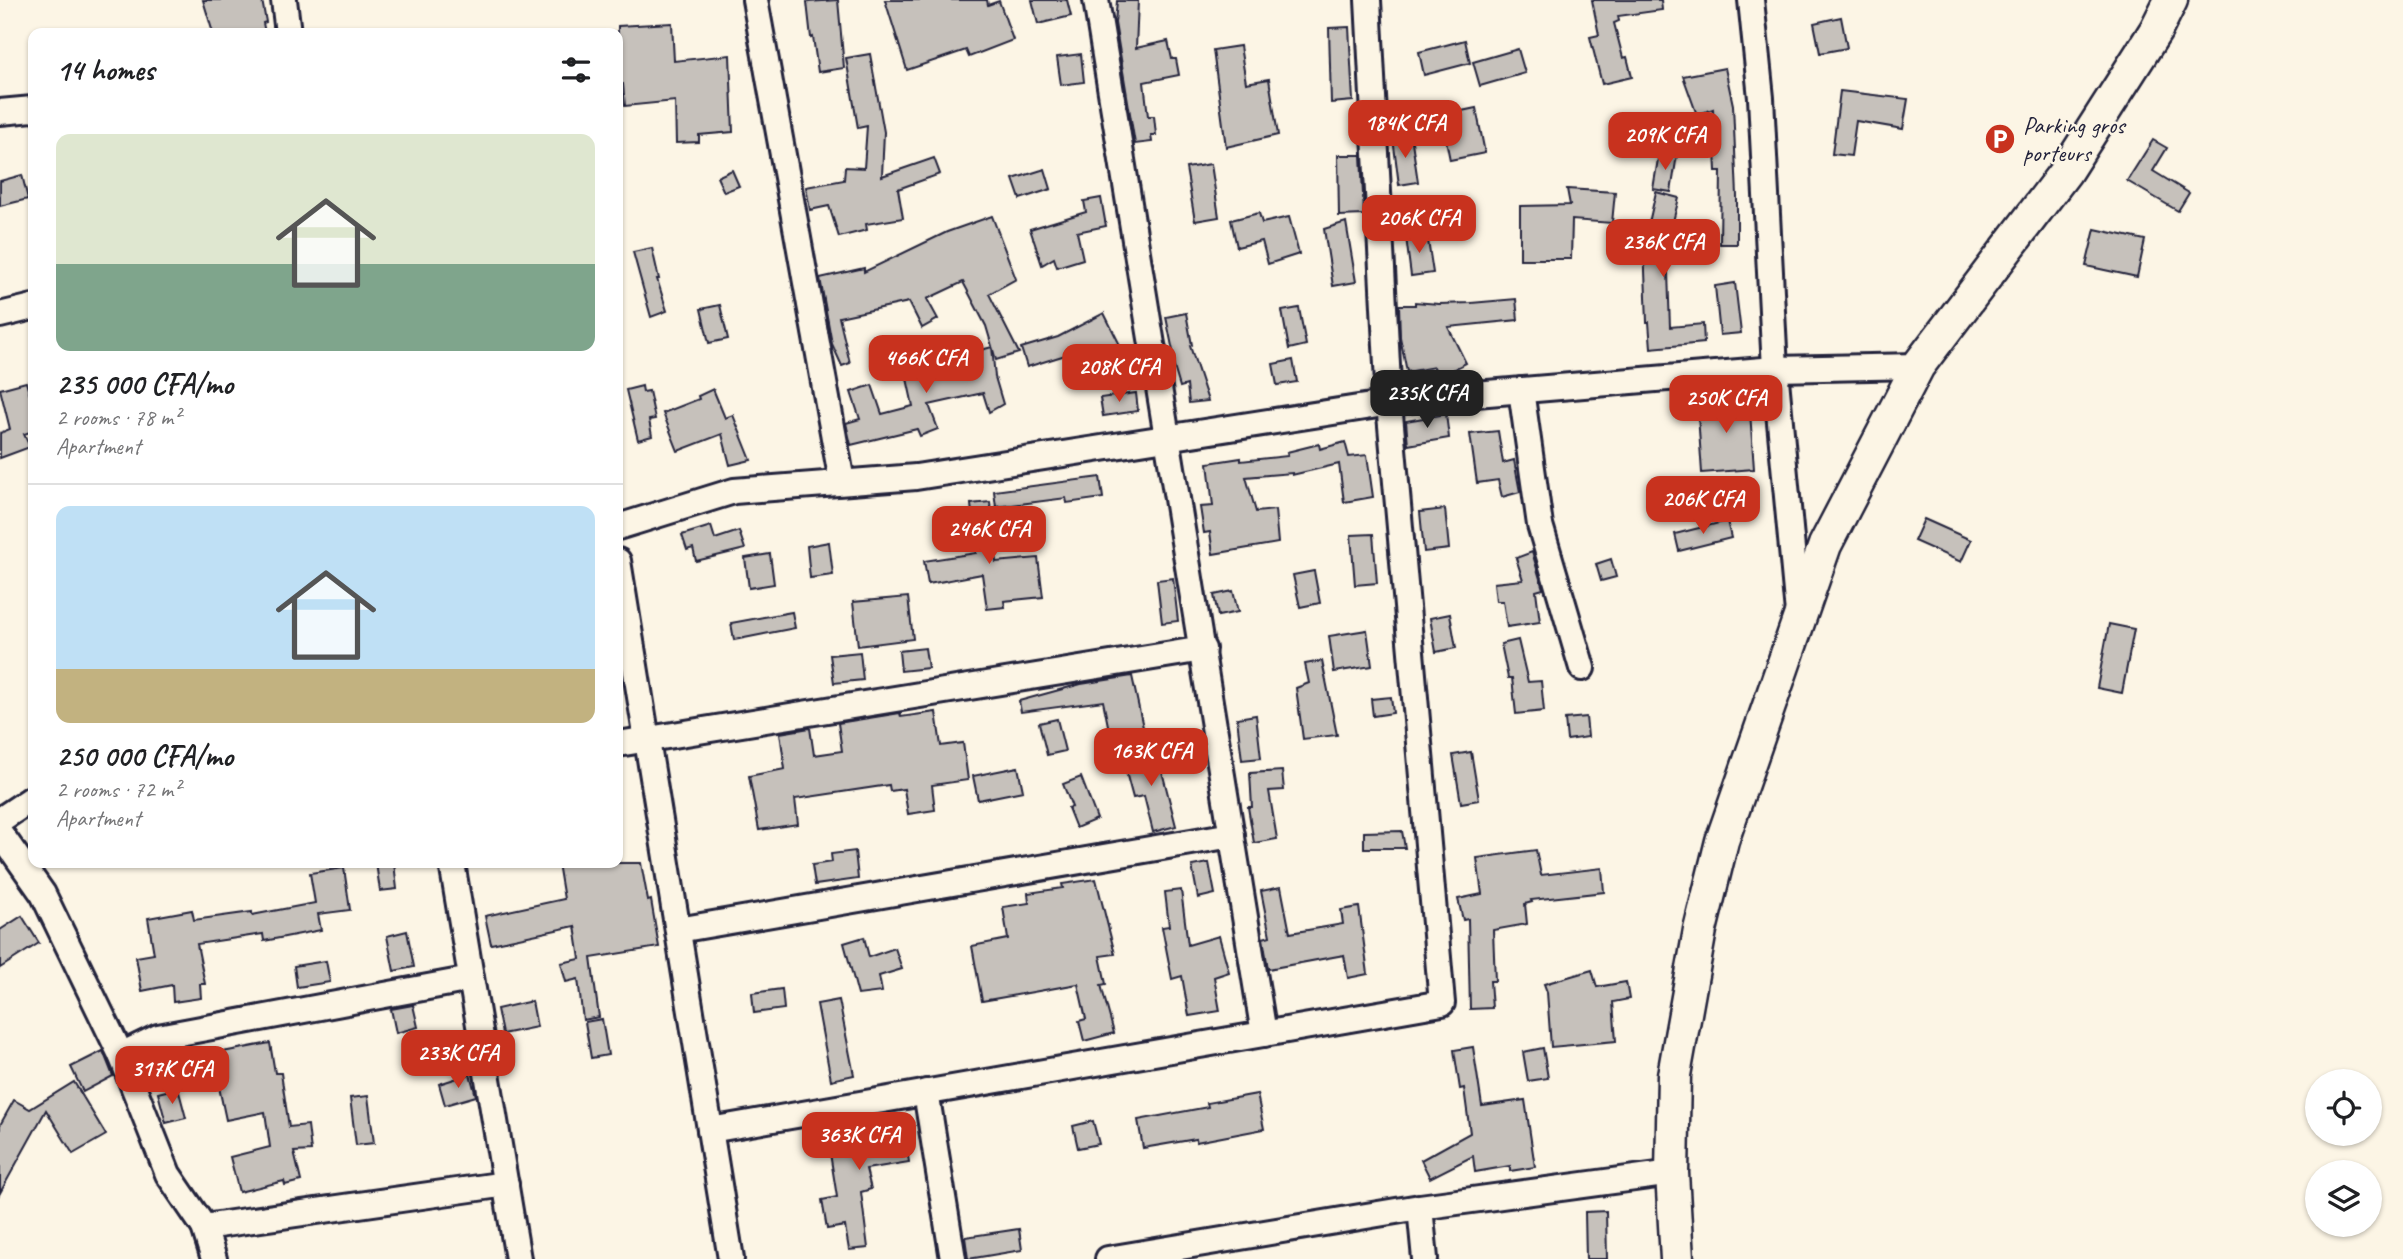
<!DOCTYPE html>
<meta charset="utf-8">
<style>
:root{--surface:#fff;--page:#f2f2f2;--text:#202124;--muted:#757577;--line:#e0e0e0;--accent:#c8321e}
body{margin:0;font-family:Caveat,sans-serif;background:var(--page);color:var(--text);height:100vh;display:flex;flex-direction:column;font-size:26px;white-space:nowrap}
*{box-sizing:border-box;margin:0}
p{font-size:23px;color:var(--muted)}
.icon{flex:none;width:38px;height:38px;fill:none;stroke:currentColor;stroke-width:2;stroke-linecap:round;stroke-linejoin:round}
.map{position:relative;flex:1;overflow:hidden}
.details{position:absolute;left:28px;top:28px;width:595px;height:840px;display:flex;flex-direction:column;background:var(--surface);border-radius:14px;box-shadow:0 2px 5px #0004}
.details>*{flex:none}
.buttons{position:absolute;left:2305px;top:1069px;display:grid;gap:14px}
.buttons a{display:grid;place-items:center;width:77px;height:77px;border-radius:50%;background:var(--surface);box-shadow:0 2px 5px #0004;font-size:35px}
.price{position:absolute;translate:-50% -60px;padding:0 16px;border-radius:14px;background:var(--accent);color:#fff;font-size:23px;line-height:46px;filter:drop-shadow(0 2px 4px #0008)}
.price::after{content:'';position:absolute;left:50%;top:42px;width:21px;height:16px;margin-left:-10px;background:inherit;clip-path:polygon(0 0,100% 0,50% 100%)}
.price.selected{background:#222;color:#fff}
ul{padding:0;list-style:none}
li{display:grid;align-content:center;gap:14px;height:371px;padding:0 28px}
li+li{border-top:2px solid var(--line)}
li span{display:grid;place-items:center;height:217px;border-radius:14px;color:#555}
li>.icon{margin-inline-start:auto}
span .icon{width:126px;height:126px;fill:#fffc;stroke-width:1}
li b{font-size:30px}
h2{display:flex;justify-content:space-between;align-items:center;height:84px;padding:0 28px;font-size:30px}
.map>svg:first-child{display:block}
.building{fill:#c6c1bb;stroke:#22223b;stroke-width:2}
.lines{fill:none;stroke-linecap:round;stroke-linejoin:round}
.minor-casing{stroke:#22223b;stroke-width:30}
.major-casing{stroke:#22223b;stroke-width:37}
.minor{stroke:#fcf5e5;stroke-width:24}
.major{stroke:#fcf5e5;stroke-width:32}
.labels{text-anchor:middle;stroke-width:5;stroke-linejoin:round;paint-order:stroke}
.poi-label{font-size:24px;fill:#22223b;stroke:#fcf5e5;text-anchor:start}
</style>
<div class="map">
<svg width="2403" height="1259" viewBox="0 0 2403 1259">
<rect width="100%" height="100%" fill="#fcf5e5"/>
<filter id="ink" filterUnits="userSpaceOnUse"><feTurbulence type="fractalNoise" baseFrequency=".0143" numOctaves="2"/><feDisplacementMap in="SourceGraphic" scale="14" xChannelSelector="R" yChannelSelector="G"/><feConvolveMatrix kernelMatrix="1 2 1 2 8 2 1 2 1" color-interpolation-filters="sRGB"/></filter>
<g filter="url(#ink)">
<g class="building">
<polygon points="203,0 262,0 266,22 263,23 265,33 213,33"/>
<polygon points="838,0 844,68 818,72 813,37 811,38 807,2"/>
<polygon points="885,0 987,0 988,5 999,1 1013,40 969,57 966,50 907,70"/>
<polygon points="1032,0 1067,0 1071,16 1038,24"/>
<polygon points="1592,0 1661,0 1662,10 1618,16 1619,21 1614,23 1623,58 1627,57 1632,77 1602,84 1590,37 1599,35"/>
<polygon points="1117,1 1138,1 1136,48 1168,41 1172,59 1176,59 1179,75 1144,82 1148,116 1154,116 1156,135 1151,135 1152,142 1135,144 1115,23"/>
<polygon points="1841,17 1847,48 1820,53 1814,23"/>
<polygon points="672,23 674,61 730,55 733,132 699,135 699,142 676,143 675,101 625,106 623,84 618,84 618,26"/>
<polygon points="1349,27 1353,101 1331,103 1329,28"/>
<polygon points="1465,40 1470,63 1424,75 1419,52"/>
<polygon points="1240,46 1246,83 1269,79 1278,135 1226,147 1213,50"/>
<polygon points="1518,49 1525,73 1480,86 1473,62"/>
<polygon points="870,54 884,132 882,176 934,158 940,174 898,189 903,218 866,224 867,230 839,237 829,206 810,210 806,187 844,180 845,167 864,168 867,126 858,128 846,58"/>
<polygon points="1081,54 1084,82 1061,85 1057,57"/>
<polygon points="1725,68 1733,105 1737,196 1737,244 1720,244 1721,171 1716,171 1713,109 1697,115 1683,76"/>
<polygon points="1840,91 1908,99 1903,129 1856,121 1851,156 1832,154"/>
<polygon points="1476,108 1485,153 1450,160 1444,130 1411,133 1409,122"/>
<polygon points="1411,135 1418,182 1399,185 1393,138"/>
<polygon points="2153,140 2167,148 2153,171 2189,193 2178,211 2127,181"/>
<polygon points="1659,153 1677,155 1671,192 1653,189"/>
<polygon points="1338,155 1361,155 1364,215 1339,216"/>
<polygon points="1211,164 1219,217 1195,221 1186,168"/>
<polygon points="1045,169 1051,189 1020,199 1013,179"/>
<polygon points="732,170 739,186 724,192 717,177"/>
<polygon points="22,175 28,199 0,206 0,181"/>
<polygon points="1567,189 1615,192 1612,223 1572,220 1571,259 1520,259 1520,206 1570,205"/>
<polygon points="1656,192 1679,198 1667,245 1670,327 1703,324 1704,343 1651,348 1649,322 1647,322 1644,245"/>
<polygon points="1101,198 1106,226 1077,232 1083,259 1057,267 1054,258 1042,265 1030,229 1086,212 1084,201"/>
<polygon points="1259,213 1262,223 1289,217 1299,254 1268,264 1262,241 1237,247 1231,220"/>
<polygon points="992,216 1016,279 989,294 1019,353 996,360 986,326 963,282 927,299 938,319 922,328 909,302 839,317 850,363 842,366 832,344 820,278 864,268 864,272 947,232"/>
<polygon points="1346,222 1356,282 1333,286 1324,229"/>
<polygon points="2095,229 2145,240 2137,277 2086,266"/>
<polygon points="1427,234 1433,273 1411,276 1406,237"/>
<polygon points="652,248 659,279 657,279 667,311 651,317 633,252"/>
<polygon points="1735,283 1741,333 1720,335 1715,286"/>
<polygon points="1516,299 1518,320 1448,327 1466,363 1439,377 1434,367 1407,372 1400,337 1399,305 1415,305 1415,302 1439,304 1471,303"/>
<polygon points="720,305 728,339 709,343 701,309"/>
<polygon points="1299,308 1306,345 1289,349 1282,311"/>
<polygon points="1104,313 1119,343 1091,358 1087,348 1073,355 1072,353 1027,367 1021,348 1058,337"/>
<polygon points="1186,313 1192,345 1190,346 1208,401 1189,403 1187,385 1180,387 1171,357 1174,356 1166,317"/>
<polygon points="992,347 995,377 1003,404 989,412 983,393 929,405 938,429 920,436 917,429 851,445 846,423 860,419 851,392 872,385 882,414 913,406 903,360 926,355 929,364"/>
<polygon points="1293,360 1297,382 1277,385 1273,364"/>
<polygon points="26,382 33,406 33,431 24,434 30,447 0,458 0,433 10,429 0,389"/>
<polygon points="642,386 643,392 649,391 655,419 649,420 652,436 638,440 626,390"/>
<polygon points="713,389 725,418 733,415 751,460 730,465 722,434 678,451 663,413 699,399 698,396"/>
<polygon points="1136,393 1138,411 1103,416 1100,398"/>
<polygon points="1749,397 1754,469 1702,473 1697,401"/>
<polygon points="1446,414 1449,438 1408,445 1406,421"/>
<polygon points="1498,431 1503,463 1514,460 1520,492 1502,497 1498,480 1477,483 1470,434"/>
<polygon points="1345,442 1349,457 1367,455 1373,497 1344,502 1339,464 1292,475 1292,473 1246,477 1256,512 1275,510 1278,543 1213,554 1210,532 1204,533 1200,507 1213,506 1208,463 1241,458 1241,461 1288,456 1287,452 1319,444 1320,449"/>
<polygon points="1100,477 1103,498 1067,503 1066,498 996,507 994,491"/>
<polygon points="990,502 996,562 1038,558 1043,597 1004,601 1005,607 987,609 982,574 928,584 924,561 976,553 971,504"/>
<polygon points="1445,509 1449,549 1424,552 1420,512"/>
<polygon points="1924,519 1971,540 1961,562 1914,541"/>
<polygon points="1727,521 1731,538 1679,551 1675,534"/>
<polygon points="711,526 715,539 739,531 745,549 696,561 693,548 687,550 682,535"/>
<polygon points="1373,534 1377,583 1355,585 1351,535"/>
<polygon points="829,542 833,575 810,578 807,546"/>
<polygon points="1532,552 1543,589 1536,591 1540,622 1507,627 1503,601 1496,601 1494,583 1523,580 1516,558"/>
<polygon points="770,554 774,584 749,588 745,558"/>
<polygon points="1611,559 1616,577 1601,581 1596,564"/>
<polygon points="1314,571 1320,603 1300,607 1293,575"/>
<polygon points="1173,578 1178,621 1162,623 1157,580"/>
<polygon points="1233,591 1238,612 1218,616 1214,595"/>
<polygon points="908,597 913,639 858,646 853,602"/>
<polygon points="792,612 795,628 734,640 731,623"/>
<polygon points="1450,614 1456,648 1436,652 1430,618"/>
<polygon points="2109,624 2134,629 2122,693 2097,688"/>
<polygon points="1367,630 1372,666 1334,672 1329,636"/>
<polygon points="1518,640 1528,682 1541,681 1544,711 1516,714 1512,678 1508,678 1501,644"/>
<polygon points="925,648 928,668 901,671 899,651"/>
<polygon points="860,652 863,680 834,683 830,655"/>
<polygon points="1322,661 1337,735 1303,739 1296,688 1309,683 1305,664"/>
<polygon points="1132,676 1144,732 1111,740 1103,701 1021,712 1019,701 1081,684"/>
<polygon points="1391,697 1393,713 1373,716 1371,699"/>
<polygon points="936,712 941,746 963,743 968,780 932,785 935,810 908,814 904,789 890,791 889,785 795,799 798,824 759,830 749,776 785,769 780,733 810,728 814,755 842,751 838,723 900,713 901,717"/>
<polygon points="1256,715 1261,758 1242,760 1237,718"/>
<polygon points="1586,717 1588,737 1567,740 1565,719"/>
<polygon points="1057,719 1065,751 1047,755 1039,723"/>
<polygon points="1156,748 1176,826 1153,832 1144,796 1133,798 1123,761"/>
<polygon points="1471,752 1479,800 1461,803 1453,755"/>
<polygon points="1018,767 1023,791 978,800 973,776"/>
<polygon points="1282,771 1284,790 1269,791 1277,839 1254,843 1248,807 1252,807 1250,773"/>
<polygon points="1081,777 1097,819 1076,828 1068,808 1072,807 1063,784"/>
<polygon points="1402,831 1405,848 1364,848 1364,832"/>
<polygon points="1536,850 1541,875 1602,868 1604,892 1531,900 1532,902 1525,904 1527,924 1493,930 1495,981 1490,981 1492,1008 1470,1009 1468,919 1463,920 1458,899 1482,894 1477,858"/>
<polygon points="855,851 858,879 815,885 812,865 832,862 831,854"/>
<polygon points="376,863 394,863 397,889 380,891"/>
<polygon points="558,863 641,863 648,901 651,900 659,947 591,958 599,1017 583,1020 578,979 566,982 561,963 580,959 575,926 491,944 485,916 564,899"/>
<polygon points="1209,863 1215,894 1198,898 1192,866"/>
<polygon points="344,868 350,910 318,914 321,930 264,941 263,934 197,944 205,984 200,984 201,998 173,1002 172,985 142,991 136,957 154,954 148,918 192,910 194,920 252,912 252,915 315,903 310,873"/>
<polygon points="1096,879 1115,954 1100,956 1106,984 1101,985 1114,1033 1084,1041 1079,1021 1086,1019 1078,984 982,1001 972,946 1008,939 1003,907 1029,903 1028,893 1063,888 1062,884"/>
<polygon points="1281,887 1290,933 1343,924 1341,910 1359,907 1368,974 1348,978 1344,955 1268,969 1263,938 1270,936 1261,891"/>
<polygon points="1181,890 1188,945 1219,936 1229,972 1214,977 1220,1011 1189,1016 1182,976 1172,979 1162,927 1169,926 1165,892"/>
<polygon points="22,916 39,943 0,968 0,930"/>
<polygon points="407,931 414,967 394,971 387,936"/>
<polygon points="864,937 869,957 895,948 902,969 879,976 882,992 858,995 844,943"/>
<polygon points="326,961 330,982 297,987 294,966"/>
<polygon points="1592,970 1597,987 1626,982 1629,999 1613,1002 1616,1041 1551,1047 1547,992 1544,984"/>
<polygon points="782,989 784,1009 754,1013 752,993"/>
<polygon points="839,1000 854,1075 831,1080 817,1004"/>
<polygon points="532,1001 537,1027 502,1034 497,1009"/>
<polygon points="413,1005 418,1027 396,1033 391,1009"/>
<polygon points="602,1019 608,1055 591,1058 585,1022"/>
<polygon points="270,1043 275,1073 281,1073 289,1127 308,1125 311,1151 294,1152 301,1181 285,1185 284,1181 239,1192 230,1157 270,1147 265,1112 226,1120 212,1054"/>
<polygon points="1473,1047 1482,1106 1525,1100 1535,1167 1510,1171 1510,1166 1475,1172 1473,1156 1430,1178 1421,1160 1470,1133 1464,1088 1460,1089 1454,1050"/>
<polygon points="1543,1048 1548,1078 1528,1081 1523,1052"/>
<polygon points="103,1051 113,1076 83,1092 71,1067"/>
<polygon points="470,1074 476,1096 445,1105 439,1084"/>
<polygon points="74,1082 106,1135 73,1154 46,1110 0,1193 0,1125 14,1100 30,1109"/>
<polygon points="178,1088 186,1118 166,1123 158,1093"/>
<polygon points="1257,1094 1264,1129 1196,1142 1196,1139 1143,1148 1138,1120 1208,1107 1207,1103"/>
<polygon points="368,1096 374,1143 356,1145 350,1098"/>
<polygon points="902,1120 909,1162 866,1169 871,1189 861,1192 868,1248 849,1250 845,1226 827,1229 822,1200 837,1197 826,1128 858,1122 859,1127"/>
<polygon points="1093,1121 1099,1144 1078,1148 1073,1126"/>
<polygon points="1606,1211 1607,1259 1586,1259 1585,1212"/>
<polygon points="1019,1229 1022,1250 968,1259 965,1237"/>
</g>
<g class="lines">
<g class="minor-casing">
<g id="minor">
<polyline points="284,0 288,33"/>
<polyline points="755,0 842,482"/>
<polyline points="1096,0 1264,1034"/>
<polyline points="1751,0 1761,98 1775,369 1798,613"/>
<polyline points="0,112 33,109"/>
<polyline points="0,315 33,307"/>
<polyline points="1521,390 1540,525 1582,668"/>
<polyline points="618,527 734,491 916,477 1416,399 1775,369 1918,366"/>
<polyline points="618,561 731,1259"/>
<polyline points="618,744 1203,649"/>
<polyline points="0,820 33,798"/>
<polyline points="0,833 43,894 121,1055 168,1174 204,1227 214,1259"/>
<polyline points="452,863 518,1259"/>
<polyline points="678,930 1232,835"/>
<polyline points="121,1055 158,1037 471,979"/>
<polyline points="926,1092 953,1259"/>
<polyline points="710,1130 1442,1003 1389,403 1368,0"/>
<polyline points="1420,1207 1425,1259"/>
<polyline points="204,1227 506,1184"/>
<polyline points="1108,1259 1420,1207 1672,1173"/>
</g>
</g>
<g class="major-casing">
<polyline id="major" points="1677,1259 1672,1173 1674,1075 1700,930 1722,841 1825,545 1918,366 2066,171 2156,30 2171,0"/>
</g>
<use href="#minor" class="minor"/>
<use href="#major" class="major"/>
</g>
</g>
<defs>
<g id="parking-disc" transform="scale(1.575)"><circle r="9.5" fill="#c8321e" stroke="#fcf5e5"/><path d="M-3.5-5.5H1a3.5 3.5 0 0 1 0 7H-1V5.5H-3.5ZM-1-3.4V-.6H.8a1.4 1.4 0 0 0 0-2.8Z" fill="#fff"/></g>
</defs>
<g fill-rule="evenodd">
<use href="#parking-disc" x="2000" y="139"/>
</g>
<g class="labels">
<g class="poi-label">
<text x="2023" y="133">Parking gros<tspan x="2023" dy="28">porteurs</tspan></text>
</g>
</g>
</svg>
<div class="buttons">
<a><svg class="icon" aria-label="locate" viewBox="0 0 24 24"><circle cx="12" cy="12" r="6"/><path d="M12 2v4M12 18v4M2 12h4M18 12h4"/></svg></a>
<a><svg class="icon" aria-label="layers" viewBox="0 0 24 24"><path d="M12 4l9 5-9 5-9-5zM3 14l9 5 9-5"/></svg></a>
</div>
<b class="price" style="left:1405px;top:160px">184K CFA</b>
<b class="price" style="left:1665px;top:172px">209K CFA</b>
<b class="price" style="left:1419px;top:255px">206K CFA</b>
<b class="price" style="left:1663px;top:279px">236K CFA</b>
<b class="price" style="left:926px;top:395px">466K CFA</b>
<b class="price" style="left:1119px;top:404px">208K CFA</b>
<b class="price selected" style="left:1427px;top:430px">235K CFA</b>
<b class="price" style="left:1726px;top:435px">250K CFA</b>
<b class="price" style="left:1703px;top:536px">206K CFA</b>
<b class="price" style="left:989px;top:566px">246K CFA</b>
<b class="price" style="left:1151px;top:788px">163K CFA</b>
<b class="price" style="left:458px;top:1090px">233K CFA</b>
<b class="price" style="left:172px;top:1106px">317K CFA</b>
<b class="price" style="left:859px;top:1172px">363K CFA</b>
<section class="details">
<h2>14 homes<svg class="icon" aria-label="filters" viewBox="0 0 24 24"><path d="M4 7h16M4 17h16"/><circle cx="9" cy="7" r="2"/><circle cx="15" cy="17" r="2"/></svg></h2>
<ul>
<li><span style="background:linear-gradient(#dfe7d0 60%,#7fa58c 0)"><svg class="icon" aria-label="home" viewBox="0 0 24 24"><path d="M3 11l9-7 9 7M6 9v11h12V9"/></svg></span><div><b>235 000 CFA/mo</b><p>2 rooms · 78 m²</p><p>Apartment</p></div></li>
<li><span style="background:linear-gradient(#bfe0f5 75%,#c2b280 0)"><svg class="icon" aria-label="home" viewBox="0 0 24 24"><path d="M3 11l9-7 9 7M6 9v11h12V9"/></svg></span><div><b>250 000 CFA/mo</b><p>2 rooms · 72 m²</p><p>Apartment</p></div></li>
</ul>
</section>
</div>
